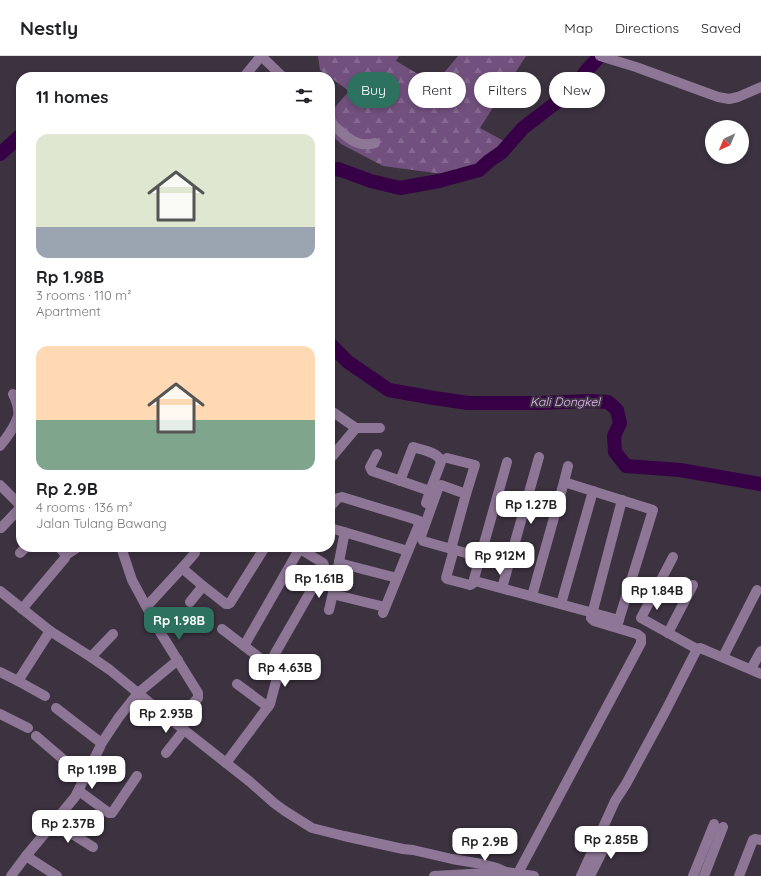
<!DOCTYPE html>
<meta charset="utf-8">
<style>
:root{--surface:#fff;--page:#f6f6f6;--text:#202124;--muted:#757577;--line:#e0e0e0;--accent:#2c725e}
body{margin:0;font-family:Quicksand,sans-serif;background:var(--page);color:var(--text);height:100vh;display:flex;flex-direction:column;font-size:15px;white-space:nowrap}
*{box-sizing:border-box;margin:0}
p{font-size:13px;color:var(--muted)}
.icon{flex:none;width:22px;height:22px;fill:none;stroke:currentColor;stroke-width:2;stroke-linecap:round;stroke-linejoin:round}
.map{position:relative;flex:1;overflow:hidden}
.sheet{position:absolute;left:16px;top:16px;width:319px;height:480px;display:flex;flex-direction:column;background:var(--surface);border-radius:16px;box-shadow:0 2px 6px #0003}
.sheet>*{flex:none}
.guide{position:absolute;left:347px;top:16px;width:354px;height:36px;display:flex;gap:8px}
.needle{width:26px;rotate:224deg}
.buttons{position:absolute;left:705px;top:64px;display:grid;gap:8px}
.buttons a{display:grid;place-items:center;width:44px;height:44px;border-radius:50%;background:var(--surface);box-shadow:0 2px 6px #0003;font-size:20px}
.price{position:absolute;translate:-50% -34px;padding:0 9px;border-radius:8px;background:#fff;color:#222;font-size:13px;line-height:26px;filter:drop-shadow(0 1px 2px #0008)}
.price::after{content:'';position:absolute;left:50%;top:24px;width:12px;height:9px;margin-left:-6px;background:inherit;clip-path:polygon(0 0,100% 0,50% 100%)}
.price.on{background:var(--accent);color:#fff}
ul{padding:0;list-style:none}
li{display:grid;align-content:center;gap:8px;height:212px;padding:0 20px}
li span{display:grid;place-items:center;height:124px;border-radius:12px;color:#555}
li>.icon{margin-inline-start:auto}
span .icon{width:72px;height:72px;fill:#fffc;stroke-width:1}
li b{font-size:17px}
h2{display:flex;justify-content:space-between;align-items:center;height:48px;padding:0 20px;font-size:17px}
.tag{padding:0 14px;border-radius:18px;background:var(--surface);box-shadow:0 2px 6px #0003;font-size:14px;line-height:36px}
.tag.on{background:var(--accent);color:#fff}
header{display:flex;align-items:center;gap:24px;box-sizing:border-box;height:56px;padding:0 20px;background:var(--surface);border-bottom:1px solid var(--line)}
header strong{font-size:19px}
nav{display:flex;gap:22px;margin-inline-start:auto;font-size:14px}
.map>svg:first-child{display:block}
.forest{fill:url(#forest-firs)}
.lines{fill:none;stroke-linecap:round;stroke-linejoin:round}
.river{stroke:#370046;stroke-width:14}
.minor{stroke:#8e7796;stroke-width:10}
.labels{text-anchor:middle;stroke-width:4;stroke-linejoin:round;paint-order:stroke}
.water-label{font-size:12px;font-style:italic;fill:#e9bef8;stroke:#3c3240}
</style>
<header>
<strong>Nestly</strong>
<nav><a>Map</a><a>Directions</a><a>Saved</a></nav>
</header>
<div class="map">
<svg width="761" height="820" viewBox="0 0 761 820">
<defs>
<pattern id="forest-firs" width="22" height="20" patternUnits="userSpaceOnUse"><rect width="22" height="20" fill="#71507d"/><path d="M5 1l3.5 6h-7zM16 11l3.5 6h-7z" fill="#85688f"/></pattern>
</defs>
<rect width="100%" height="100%" fill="#3c3240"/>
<polygon class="forest" points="318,0 399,0 396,5 425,22 442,19 458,0 526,0 480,72 513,90 472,122 383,110 341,88 330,77 330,57 349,35 320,14"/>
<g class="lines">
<g class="river">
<polyline points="0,98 21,79"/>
<polyline points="330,115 338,113 371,125 400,132 439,125 479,114 489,105 502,96 523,72 570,36 587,14 600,0"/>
<polyline points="330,288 348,306 389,334 434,342 468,347 539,347 590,345 608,346 617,354 620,367 614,380 615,396 626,410 680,414 761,428"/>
</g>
<g class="minor">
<polyline points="261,0 283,21"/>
<polyline points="600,0 636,11 718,41 729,43 738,41 761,31"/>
<polyline points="244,21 261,0"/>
<path d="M330 66C343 78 356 93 375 87"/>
<polyline points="330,354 356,372"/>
<path d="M0 390C7 381 15 371 18 360 19 353 16 344 13 338"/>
<polyline points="377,398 370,411 372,415 430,435 426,447"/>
<polyline points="447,402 475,409 466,438"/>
<polyline points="330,403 356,372 380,372"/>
<polyline points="507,406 474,523 475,525 619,564"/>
<polyline points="568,410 564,426 653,454 617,570"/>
<path d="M400 425 413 391C422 394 439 396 441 406L430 435"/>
<polyline points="0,429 21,450"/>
<polyline points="330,451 338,442 342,441 414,463 419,465 418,471 408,495 383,557"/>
<polyline points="1,472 21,451"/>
<polyline points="330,472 344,476 344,480 333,537 336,539 385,551"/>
<polyline points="344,476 408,495"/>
<polyline points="121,491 132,524 160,576 198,637 198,642 175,666"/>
<polyline points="451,493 466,438 441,429 439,430 421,480 422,483 423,485 480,501"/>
<polyline points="454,493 446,522 447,523 470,529 472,528 475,525"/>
<polyline points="20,497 26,491"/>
<polyline points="66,499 78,491"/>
<polyline points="673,501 642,560 641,562 697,593"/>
<polyline points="339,507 397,522"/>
<polyline points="182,512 195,497 193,491"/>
<polyline points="203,530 226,548 228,548 230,547 265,491"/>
<polyline points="502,532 539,401"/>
<polyline points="0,535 50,575 91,601 110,614 155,651 249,725 274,747 285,755 312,772 344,780 403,793 413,794 452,803 482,808 497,812 506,816"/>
<polyline points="532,540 564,426"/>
<polyline points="561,548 593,435"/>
<polyline points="147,550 182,512 203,530 190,546"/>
<polyline points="22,553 65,502 65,498 59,491"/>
<polyline points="329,554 333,537"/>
<polyline points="222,573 277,615 278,618 270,648 226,707"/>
<polyline points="668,577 693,529"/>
<polyline points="244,590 300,492"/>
<polyline points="91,601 113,578"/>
<polyline points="723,601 757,534"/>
<polyline points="269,608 324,512 324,509 323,507 297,491"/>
<polyline points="751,613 761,595"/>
<polyline points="0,616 18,625 50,575"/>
<polyline points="18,625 45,640"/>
<polyline points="237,628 268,651"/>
<polyline points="0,658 28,672"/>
<polyline points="36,680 85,722"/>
<polyline points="101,688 119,661 138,637 178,604"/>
<polyline points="166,697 184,674"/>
<polyline points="79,735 109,757 112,757 137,720"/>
<polyline points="55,767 93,791"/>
<polyline points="26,800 57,820"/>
<polyline points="11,820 26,800 75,741 100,691 101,688 100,686 56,652"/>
<polyline points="434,820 506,816 534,820"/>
<polyline points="515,820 518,817 641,587 641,581 637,578 594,565 591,562 622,444"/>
<polyline points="581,820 615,745 626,728 666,654 697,593 700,592 705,594 761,618"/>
<polyline points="590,820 604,792 611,787 629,783"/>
<polyline points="693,820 714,768"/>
<polyline points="704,820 723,771"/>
<polyline points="739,820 753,784 755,783 761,784"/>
</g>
</g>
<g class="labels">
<g class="water-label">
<text x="565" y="350">Kali Dongkel</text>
</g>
</g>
</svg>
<div class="buttons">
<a><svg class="needle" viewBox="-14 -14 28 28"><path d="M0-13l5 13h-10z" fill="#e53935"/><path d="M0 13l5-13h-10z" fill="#757577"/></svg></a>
</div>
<b class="price" style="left:531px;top:469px">Rp 1.27B</b>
<b class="price" style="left:500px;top:520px">Rp 912M</b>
<b class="price" style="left:319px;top:543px">Rp 1.61B</b>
<b class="price" style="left:657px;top:555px">Rp 1.84B</b>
<b class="price on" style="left:179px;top:585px">Rp 1.98B</b>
<b class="price" style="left:285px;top:632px">Rp 4.63B</b>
<b class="price" style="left:166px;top:678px">Rp 2.93B</b>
<b class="price" style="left:92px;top:734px">Rp 1.19B</b>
<b class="price" style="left:68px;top:788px">Rp 2.37B</b>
<b class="price" style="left:611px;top:804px">Rp 2.85B</b>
<b class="price" style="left:485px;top:806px">Rp 2.9B</b>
<div class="guide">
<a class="tag on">Buy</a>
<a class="tag">Rent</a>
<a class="tag">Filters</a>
<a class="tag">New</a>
</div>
<section class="sheet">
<h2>11 homes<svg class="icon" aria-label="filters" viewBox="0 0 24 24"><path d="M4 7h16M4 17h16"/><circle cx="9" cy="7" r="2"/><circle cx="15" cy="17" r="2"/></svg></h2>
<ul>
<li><span style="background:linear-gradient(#dfe7d0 75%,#9aa5b1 0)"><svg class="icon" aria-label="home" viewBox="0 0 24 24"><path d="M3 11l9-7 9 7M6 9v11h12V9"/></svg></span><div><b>Rp 1.98B</b><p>3 rooms · 110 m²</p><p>Apartment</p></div></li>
<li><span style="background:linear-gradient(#ffd9b3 60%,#7fa58c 0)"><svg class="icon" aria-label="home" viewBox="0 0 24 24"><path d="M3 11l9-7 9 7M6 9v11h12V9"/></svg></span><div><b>Rp 2.9B</b><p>4 rooms · 136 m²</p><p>Jalan Tulang Bawang</p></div></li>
</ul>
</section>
</div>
